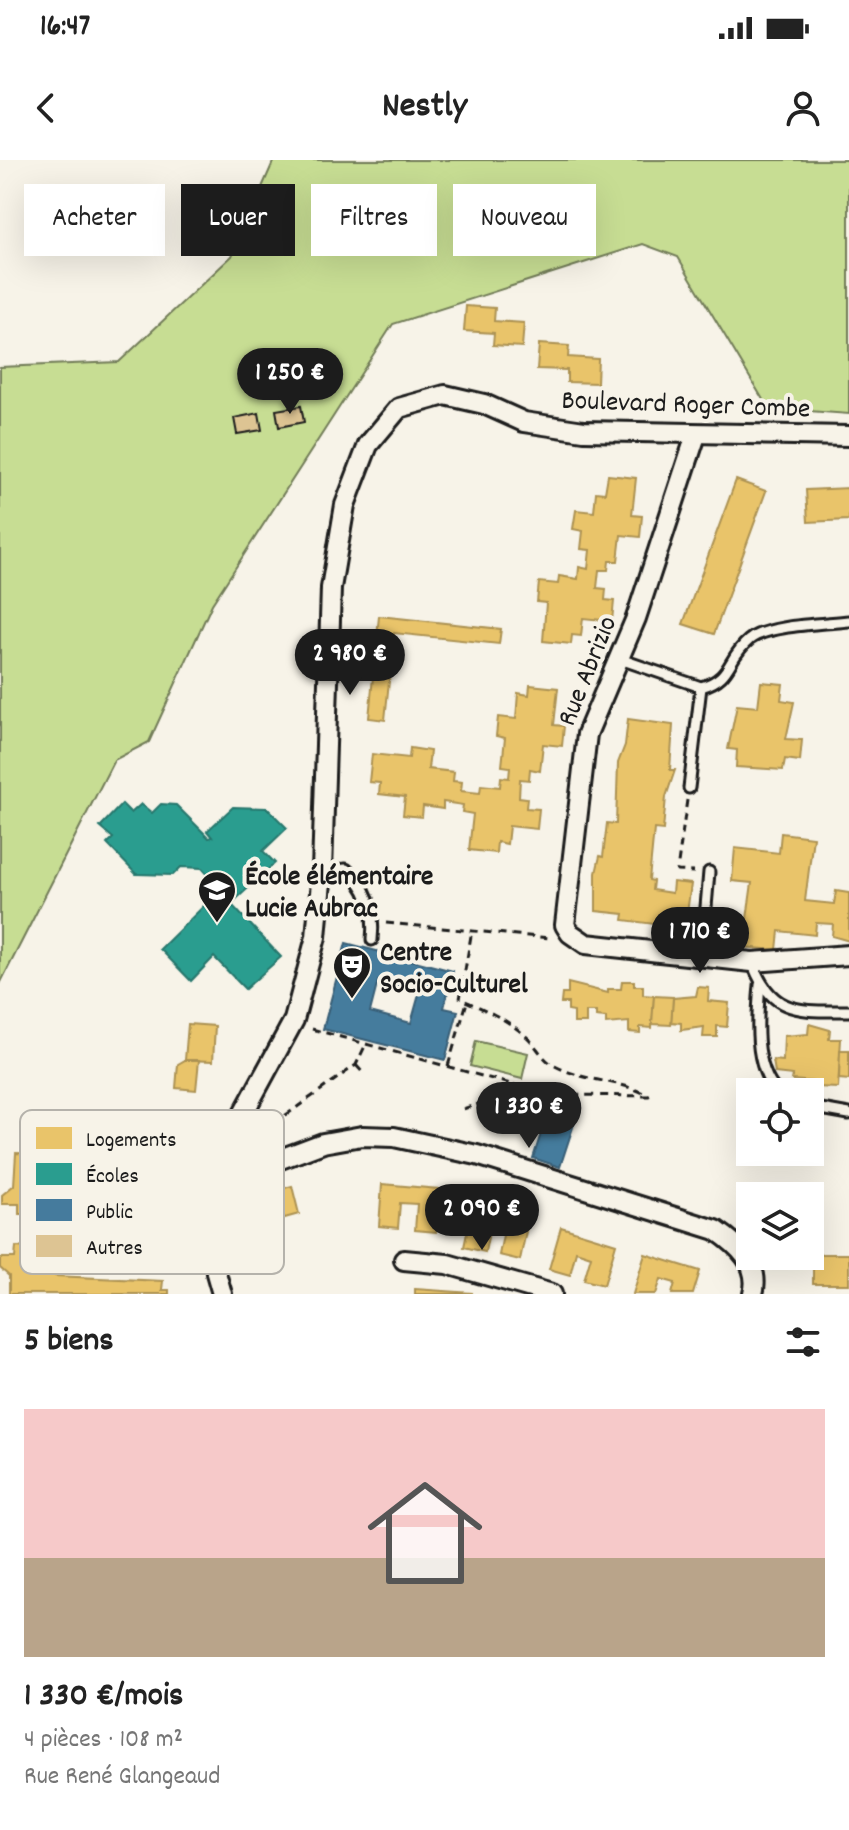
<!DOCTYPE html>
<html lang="fr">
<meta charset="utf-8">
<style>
:root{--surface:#fff;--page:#f2f2f2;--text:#222;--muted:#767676;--line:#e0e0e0;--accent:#1c1c1c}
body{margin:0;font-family:Dekko,sans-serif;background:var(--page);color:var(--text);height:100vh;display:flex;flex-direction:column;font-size:30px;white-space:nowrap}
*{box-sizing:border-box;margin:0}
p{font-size:26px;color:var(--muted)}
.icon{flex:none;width:44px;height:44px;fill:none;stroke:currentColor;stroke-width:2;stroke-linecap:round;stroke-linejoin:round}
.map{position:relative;height:1134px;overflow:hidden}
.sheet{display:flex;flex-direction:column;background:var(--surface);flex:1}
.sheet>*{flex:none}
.banner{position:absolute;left:24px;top:24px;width:802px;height:72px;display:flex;gap:16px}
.buttons{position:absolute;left:736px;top:918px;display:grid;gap:16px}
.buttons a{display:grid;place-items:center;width:88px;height:88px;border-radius:0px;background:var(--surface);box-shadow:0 8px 32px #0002;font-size:40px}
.price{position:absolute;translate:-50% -68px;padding:0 18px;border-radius:28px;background:var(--accent);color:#fff;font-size:26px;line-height:52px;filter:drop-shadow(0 2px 4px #0008)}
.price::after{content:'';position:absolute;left:50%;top:48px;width:24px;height:18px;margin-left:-12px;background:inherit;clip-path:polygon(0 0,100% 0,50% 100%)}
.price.active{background:#222;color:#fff}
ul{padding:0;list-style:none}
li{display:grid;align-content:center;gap:16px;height:424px;padding:0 24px}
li+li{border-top:2px solid var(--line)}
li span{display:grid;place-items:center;height:248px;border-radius:0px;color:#555}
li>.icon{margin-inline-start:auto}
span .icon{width:144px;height:144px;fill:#fffc;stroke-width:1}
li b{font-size:34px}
h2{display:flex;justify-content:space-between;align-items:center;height:96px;padding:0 24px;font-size:34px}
.pill{padding:0 28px;border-radius:0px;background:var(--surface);box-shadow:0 8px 32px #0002;font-size:28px;line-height:72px}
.pill.active{background:var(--accent);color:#fff}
.status{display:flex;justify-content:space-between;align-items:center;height:56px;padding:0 40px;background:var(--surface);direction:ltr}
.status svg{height:22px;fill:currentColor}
header{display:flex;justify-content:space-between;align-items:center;height:104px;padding:0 24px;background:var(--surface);font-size:36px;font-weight:700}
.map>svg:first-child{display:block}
.green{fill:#c7dd93;stroke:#727c58;stroke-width:2}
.homes{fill:#e9c46a;stroke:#ac9253;stroke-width:2}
.schools{fill:#2a9d8f;stroke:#26766c;stroke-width:2}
.public{fill:#457b9d;stroke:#395e76;stroke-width:2;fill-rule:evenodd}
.building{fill:#ddc493;stroke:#1c1c1c;stroke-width:2}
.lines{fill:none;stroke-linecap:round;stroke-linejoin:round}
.lane-casing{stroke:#1c1c1c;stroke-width:15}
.street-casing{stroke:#1c1c1c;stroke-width:24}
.path{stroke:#1c1c1c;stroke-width:3;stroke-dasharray:8 6;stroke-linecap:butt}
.lane{stroke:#f7f3e8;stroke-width:9}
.street{stroke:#f7f3e8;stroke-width:18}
.labels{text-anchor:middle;stroke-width:8;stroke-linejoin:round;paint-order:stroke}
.street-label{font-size:28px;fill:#1c1c1c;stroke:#f7f3e8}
.poi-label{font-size:28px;font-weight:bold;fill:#1c1c1c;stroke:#f7f3e8;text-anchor:start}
.key{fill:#f7f3e8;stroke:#b5b2ab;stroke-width:2}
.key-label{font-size:22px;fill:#1c1c1c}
</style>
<div class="status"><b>16:47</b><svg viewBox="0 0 49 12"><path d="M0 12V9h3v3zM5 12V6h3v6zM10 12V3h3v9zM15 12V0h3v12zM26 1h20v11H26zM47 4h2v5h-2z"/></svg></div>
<header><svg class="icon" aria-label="back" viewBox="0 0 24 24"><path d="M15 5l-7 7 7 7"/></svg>Nestly<svg class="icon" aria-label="person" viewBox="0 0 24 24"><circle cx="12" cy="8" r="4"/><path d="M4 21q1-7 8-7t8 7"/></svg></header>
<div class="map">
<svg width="849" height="1134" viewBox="0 0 849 1134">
<rect width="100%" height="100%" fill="#f7f3e8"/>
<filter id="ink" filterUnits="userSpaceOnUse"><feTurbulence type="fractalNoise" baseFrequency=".0125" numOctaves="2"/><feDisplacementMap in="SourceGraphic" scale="16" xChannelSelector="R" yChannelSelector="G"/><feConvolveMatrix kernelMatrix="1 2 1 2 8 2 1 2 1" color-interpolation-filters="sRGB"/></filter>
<g filter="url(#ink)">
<g class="green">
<polygon points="274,0 849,0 849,254 768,248 678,97 643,84 393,164 212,444 149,582 114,600 0,824 0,207 119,202 232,96"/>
<polygon points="476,881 528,893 522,919 470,906"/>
</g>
<g class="homes">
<polygon points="466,146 495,148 494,161 524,163 522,187 493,185 494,173 464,171"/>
<polygon points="539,184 569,186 568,197 598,199 597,223 567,222 567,210 537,209"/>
<polygon points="608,315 636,318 632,355 642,356 640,377 621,375 618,401 609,401 608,410 599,410 597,428 606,429 605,440 614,441 612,461 583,458 581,476 572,475 571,484 543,481 546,443 537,442 539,422 558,424 559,416 578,419 579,407 588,409 590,390 581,389 583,371 573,369 576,350 594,352 596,332 605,333"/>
<polygon points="736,320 766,331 714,474 683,464"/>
<polygon points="849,328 849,360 808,362 806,330"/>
<polygon points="379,456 501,469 499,484 394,473 385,560 369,558"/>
<polygon points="761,522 783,524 781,540 794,542 786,579 802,580 800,601 785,599 783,610 736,607 737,590 728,589 737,545 758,547"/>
<polygon points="530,525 558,528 554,565 564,566 562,586 543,584 540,611 530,609 529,620 520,619 519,637 527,638 526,648 539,649 537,669 509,666 507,684 497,682 496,693 469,690 473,654 462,652 463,645 443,642 443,649 423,646 422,657 403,655 405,637 379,634 380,623 369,622 372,594 409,598 410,588 430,591 428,609 454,612 453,621 462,622 461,631 480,633 481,625 500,627 501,617 509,618 510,607 502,606 505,578 496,576 498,557 516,559 518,533 529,535"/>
<polygon points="628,559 673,565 670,610 675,610 666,637 663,670 654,669 649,720 653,721 652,730 672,733 673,722 691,724 685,768 623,760 624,754 596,751 596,713 600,696 603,697 607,663 616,664 618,603 625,585"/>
<polygon points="781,673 813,677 805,741 834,744 836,731 849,733 849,781 832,776 833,764 816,763 815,775 779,771 777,790 743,787 752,723 732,721 735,688 779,693"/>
<polygon points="622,821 634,821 634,826 643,826 643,835 654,836 652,868 640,867 640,873 629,872 629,862 606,864 606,858 596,857 596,852 586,852 586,863 574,863 574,852 568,851 568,843 561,843 562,834 568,834 568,823 608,833 608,829 621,829"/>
<polygon points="698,827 709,828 708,841 729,843 727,867 717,866 717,877 703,877 704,867 681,870 681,863 671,862 673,838 696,836"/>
<polygon points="654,836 673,837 671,865 652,864"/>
<polygon points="188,864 215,866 213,901 185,900"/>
<polygon points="809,864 830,870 829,879 841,879 838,928 815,927 815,922 792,920 793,915 775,913 773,900 783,901 784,876 808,874"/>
<polygon points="840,891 849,891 849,920 839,919"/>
<polygon points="185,900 199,900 196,930 176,928 178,904"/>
<polygon points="538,963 544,965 541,974 534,972"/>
<polygon points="122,978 133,978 142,990 168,990 168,999 176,999 175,1019 165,1020 164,1036 58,1032 57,1065 40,1065 30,1054 19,1054 19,1044 2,1044 2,1035 14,1025 16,993 45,994 44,1001 60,1001 61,994 113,995 113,992 121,991"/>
<polygon points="382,1024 439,1029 436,1072 415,1070 417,1044 400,1043 398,1068 379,1066"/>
<polygon points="292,1026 299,1054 274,1061 266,1033"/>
<polygon points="473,1045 529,1057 520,1100 499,1095 504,1070 490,1067 485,1092 464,1087"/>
<polygon points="561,1067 616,1084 604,1125 584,1120 591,1096 576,1091 570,1115 549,1109"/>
<polygon points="37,1080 56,1080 55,1116 163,1121 162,1130 169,1130 169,1134 9,1134 9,1116 0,1108 0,1098 15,1098 16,1087 28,1088"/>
<polygon points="645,1094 700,1111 693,1134 672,1134 675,1123 661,1119 656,1134 633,1134"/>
<rect x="813" y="1094" width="36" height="30"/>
<polygon points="415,1129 472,1133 472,1134 415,1134"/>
</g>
<polygon class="schools" points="122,644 131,653 141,644 152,653 161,644 176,645 209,678 212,677 207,671 233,647 267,648 287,668 263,691 275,703 231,744 281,797 245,829 214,797 191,821 160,789 221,729 202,708 181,707 173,715 136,714 107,684 113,678 100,667"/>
<g class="public">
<path d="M346 783 453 811 444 848 458 851 445 900 323 869ZM378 821 420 831 411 863 370 852Z"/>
<polygon points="550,946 577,955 560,1007 533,998"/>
</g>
<g class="building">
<polygon points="301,246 304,262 279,267 276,250"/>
<polygon points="259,253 262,270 237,274 234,258"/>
</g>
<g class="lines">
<g class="lane-casing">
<g id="lane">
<polyline points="620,499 701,527 689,628"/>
<path d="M701 527C733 518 726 499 749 480 766 465 825 464 849 461"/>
<path d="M322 711 346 709C369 727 375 752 372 780"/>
<polyline points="702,794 709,712"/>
<path d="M752 802C771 855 799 851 849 851"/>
<path d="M760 825C757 858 753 907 777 932"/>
<polyline points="810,947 849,954"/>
</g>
</g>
<g class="street-casing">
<g id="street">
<polyline points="696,275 636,458 587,574 565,765 570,773 586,784 752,802 849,795"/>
<path d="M217 1002 232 1006 267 1004 323 983 362 976 394 977 477 995 716 1070C738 1085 761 1105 753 1134"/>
<polyline points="404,1100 447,1104 552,1134"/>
<polyline points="222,1134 216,1113 210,1038 217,1002 294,860 316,777 322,711 331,428 345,345 368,285 399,248 445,235 484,244 524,262 584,271 849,276"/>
</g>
</g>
<g class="path">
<polyline points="687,640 677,711 694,712"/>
<polyline points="386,763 550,778"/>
<polyline points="312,869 532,930"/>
<polyline points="356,905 364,914"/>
<polyline points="448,906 467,842"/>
<path d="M463 949 508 934 533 931 569 935 649 936C619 919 588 923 555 906 543 900 538 888 529 879 509 860 485 849 460 839L472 770"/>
<polyline points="251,980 356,905 366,884"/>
<polyline points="67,1067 134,1069 155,1051 191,1049"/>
</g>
<use href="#lane" class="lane"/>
<use href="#street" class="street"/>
</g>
</g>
<defs>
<g id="school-pin" transform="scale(2)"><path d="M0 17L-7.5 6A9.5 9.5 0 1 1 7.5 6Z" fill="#1c1c1c" stroke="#f7f3e8"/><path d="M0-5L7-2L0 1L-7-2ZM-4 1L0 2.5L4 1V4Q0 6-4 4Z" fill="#fff"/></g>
<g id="theatre-pin" transform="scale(2)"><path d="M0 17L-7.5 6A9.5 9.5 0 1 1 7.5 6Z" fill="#1c1c1c" stroke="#f7f3e8"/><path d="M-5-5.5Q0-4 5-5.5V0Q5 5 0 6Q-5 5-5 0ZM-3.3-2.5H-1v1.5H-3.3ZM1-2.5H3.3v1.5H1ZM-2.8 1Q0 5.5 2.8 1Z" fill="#fff"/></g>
</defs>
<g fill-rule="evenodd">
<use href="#school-pin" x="217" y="730"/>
<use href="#theatre-pin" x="352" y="806"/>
</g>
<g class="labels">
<g class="street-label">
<text transform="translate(686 242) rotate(2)" y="10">Boulevard Roger Combe</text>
<text transform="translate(585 510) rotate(-68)" y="10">Rue Abrizio</text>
</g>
<g class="poi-label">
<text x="245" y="724">École élémentaire<tspan x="245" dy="32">Lucie Aubrac</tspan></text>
<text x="380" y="800">Centre<tspan x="380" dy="32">Socio-Culturel</tspan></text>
</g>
</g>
<rect x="20" y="950" width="264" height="164" rx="12" class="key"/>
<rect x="36" y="967" width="36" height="22" fill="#e9c46a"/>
<rect x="36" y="1003" width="36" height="22" fill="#2a9d8f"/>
<rect x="36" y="1039" width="36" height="22" fill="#457b9d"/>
<rect x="36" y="1075" width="36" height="22" fill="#ddc493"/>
<g class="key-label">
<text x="86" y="986">Logements</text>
<text x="86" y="1022">Écoles</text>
<text x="86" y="1058">Public</text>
<text x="86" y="1094">Autres</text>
</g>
</svg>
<div class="buttons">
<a><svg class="icon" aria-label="locate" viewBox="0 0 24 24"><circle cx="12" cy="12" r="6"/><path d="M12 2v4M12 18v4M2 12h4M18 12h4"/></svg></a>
<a><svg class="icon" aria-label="layers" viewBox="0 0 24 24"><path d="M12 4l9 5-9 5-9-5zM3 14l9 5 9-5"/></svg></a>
</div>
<b class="price" style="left:290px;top:256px">1 250 €</b>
<b class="price" style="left:350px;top:537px">2 980 €</b>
<b class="price" style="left:700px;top:815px">1 710 €</b>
<b class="price active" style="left:529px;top:990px">1 330 €</b>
<b class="price" style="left:482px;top:1092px">2 090 €</b>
<div class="banner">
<a class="pill">Acheter</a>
<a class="pill active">Louer</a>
<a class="pill">Filtres</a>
<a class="pill">Nouveau</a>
</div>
</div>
<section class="sheet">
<h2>5 biens<svg class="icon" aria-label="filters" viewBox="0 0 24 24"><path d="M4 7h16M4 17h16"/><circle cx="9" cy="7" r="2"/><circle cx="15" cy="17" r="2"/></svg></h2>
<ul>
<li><span style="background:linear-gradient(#f6c9c9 60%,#b9a48a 0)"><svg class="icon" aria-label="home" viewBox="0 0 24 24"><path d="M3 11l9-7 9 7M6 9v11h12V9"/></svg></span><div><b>1 330 €/mois</b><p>4 pièces · 108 m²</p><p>Rue René Glangeaud</p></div></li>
</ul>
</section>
